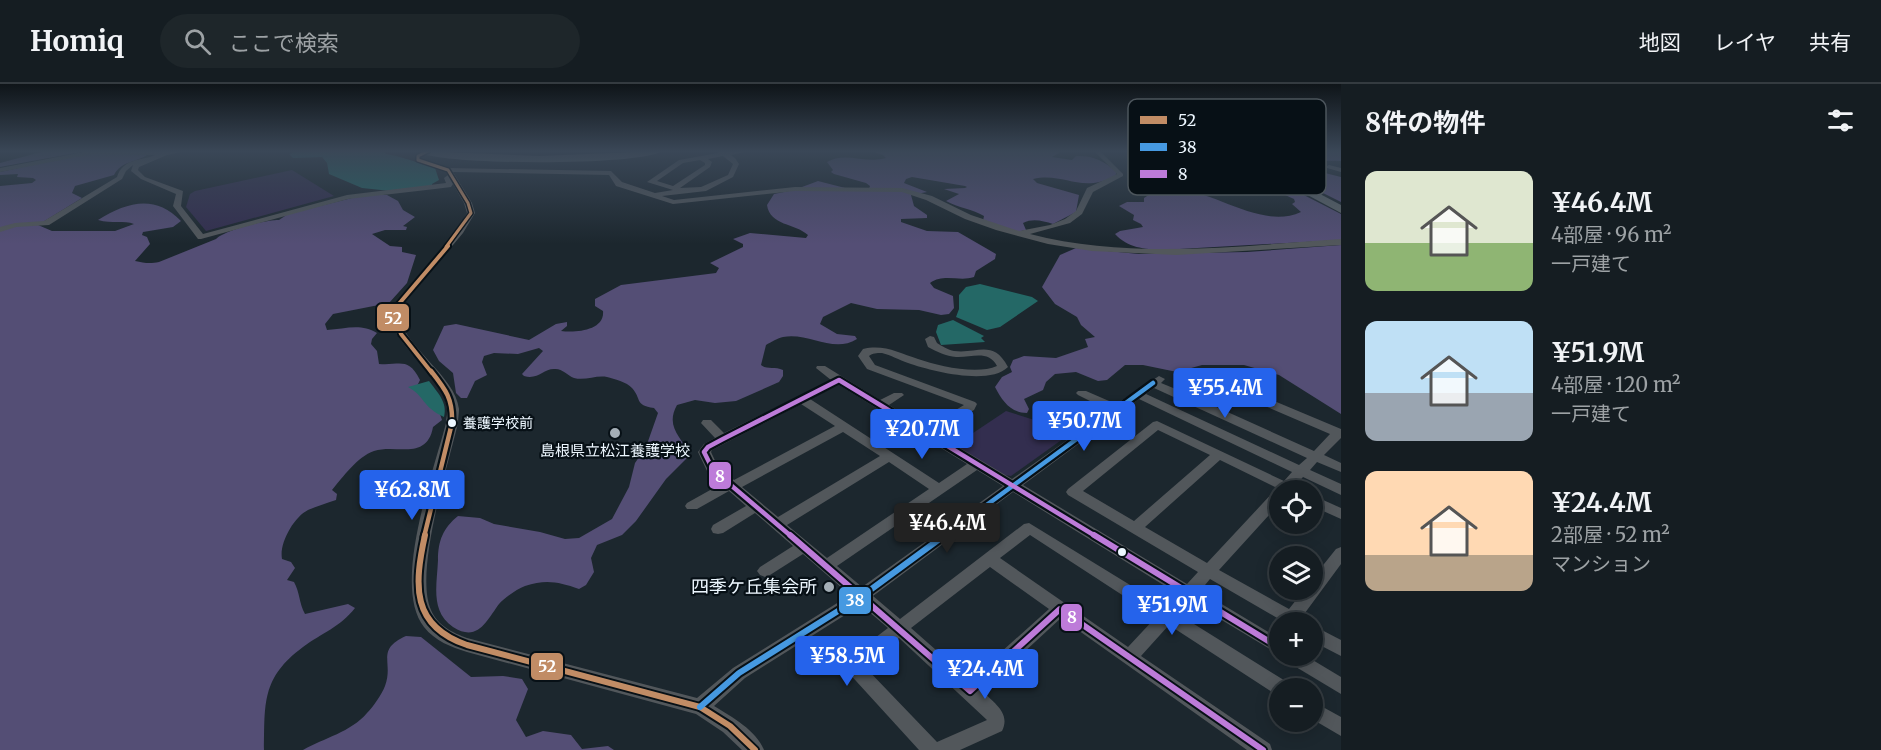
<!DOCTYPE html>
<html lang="ja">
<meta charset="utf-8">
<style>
:root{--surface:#151d22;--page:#1e262a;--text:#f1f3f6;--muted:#9da2a5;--line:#343b40;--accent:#2563eb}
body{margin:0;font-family:Merriweather,"Noto Sans JP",serif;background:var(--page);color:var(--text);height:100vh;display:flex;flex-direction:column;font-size:22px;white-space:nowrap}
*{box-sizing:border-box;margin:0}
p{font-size:20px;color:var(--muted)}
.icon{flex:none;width:33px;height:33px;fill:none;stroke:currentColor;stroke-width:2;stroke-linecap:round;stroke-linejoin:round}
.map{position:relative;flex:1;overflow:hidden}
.drawer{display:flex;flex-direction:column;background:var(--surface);width:540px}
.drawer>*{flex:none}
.tools{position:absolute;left:1269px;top:396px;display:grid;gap:12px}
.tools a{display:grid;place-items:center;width:54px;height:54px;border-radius:50%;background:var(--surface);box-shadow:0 3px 15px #0003,0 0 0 2px var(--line);font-size:30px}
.price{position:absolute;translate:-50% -51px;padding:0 14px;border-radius:6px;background:var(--accent);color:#fff;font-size:20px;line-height:39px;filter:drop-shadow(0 2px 3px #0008)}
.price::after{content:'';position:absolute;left:50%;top:36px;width:18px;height:14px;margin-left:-9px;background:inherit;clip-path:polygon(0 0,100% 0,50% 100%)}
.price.on{background:#222;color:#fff}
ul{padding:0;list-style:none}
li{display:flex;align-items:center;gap:18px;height:150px;padding:0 24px}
li span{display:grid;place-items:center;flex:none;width:168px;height:120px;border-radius:12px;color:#555}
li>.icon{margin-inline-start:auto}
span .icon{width:72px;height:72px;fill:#fffc;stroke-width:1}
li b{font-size:26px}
h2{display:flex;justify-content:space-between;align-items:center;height:72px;padding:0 24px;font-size:26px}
header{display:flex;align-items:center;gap:36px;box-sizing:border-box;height:84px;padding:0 30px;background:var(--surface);border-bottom:2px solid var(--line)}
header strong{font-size:28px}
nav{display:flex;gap:33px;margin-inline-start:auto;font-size:21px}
.search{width:420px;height:54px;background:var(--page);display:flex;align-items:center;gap:15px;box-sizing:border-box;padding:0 21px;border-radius:33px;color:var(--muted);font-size:22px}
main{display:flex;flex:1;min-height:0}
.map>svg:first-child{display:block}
.green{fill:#332e4f}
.forest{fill:#544e75}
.water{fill:#246866}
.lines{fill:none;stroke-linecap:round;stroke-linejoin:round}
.minor{fill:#52575b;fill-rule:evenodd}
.highway{fill:#5e666a;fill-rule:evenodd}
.bus-1-far3-casing{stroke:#071016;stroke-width:6}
.bus-1-far2-casing{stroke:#071016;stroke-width:8}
.bus-1-far1-casing{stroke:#071016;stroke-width:9}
.bus-1-casing{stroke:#071016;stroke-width:10}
.bus-2-far1-casing{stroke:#071016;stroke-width:9}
.bus-2-casing{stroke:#071016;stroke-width:10}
.bus-3-far1-casing{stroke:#071016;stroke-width:9}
.bus-3-casing{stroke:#071016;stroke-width:10}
.bus-1-far3{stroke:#c18c65;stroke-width:3}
.bus-1-far2{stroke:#c18c65;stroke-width:4}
.bus-1-far1{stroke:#c18c65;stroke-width:4.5}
.bus-1{stroke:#c18c65;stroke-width:6}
.bus-2-far1{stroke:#4699e1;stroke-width:4.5}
.bus-2{stroke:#4699e1;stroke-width:6}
.bus-3-far1{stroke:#bd7bd9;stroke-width:4.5}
.bus-3{stroke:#bd7bd9;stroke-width:6}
.bus-dot{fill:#edf7ff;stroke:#071016;stroke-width:2}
.poi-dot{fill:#a4aeb6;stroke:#071016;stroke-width:2}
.labels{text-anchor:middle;stroke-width:4.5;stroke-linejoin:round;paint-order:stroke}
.bus-label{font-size:14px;fill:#edf7ff;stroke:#071016;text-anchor:start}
.poi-label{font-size:15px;fill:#edf7ff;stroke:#071016}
.near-poi-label{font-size:18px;fill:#edf7ff;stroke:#071016;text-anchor:end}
.key{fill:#071016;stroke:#4c555c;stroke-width:1.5}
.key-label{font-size:16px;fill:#edf7ff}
.line-badge{stroke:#071016;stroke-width:2}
.badge-label{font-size:16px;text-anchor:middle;font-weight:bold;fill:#fff}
</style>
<header>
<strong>Homiq</strong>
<div class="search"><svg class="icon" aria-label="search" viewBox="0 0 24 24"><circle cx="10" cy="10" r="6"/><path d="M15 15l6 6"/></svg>ここで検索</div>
<nav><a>地図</a><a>レイヤ</a><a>共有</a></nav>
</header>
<main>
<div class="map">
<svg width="1341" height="666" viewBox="0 0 1341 666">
<rect width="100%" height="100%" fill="#1c272e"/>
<g class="green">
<polygon points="292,86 334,112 206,147 186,123 190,110 195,107"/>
<polygon points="1006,327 1044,339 1067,352 1011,392 1004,391 955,361"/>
</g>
<g class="forest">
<polygon points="45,67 86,67 0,83 0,79"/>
<path d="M870 67H1062L1052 73 1072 76 1076 72C1093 71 1104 77 1117 88L1115 92C1080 110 1065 88 1033 95L1037 99 1079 111 1076 128 1053 140C1043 137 1033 134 1023 139L1026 146 1016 148 983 137 984 132C973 125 958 124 946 117L959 110 944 105 965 104 967 103 965 102 912 93 906 95 904 99 927 108 911 111 914 122 927 131V134L901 135V138L927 147 958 148 996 170 995 175 976 187 974 193C959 198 944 189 930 199L934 204 953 212 954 224 949 230 941 231 919 226 877 225 851 219 823 233 820 240 837 250 855 252 857 255C833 270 809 248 783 253 778 254 771 258 766 261L761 281C767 286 775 282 783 286V292L779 298 736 317 715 319 695 316 677 321C665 343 681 352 690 371L666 395 636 437 622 451 597 461 591 474 594 488 586 501 579 505C559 498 546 495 525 502 517 505 504 514 499 520 487 536 478 559 453 543 430 527 437 501 438 476 438 457 443 444 458 432L480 434 494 440 540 448 565 455 579 454 612 435 629 403 635 379 646 363 658 329 654 324C634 321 642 315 632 304 627 298 614 295 607 293 596 291 585 297 574 294 567 291 562 284 554 285 543 285 538 296 524 292L522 290 543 267 539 264 518 270 494 269 484 272 482 278 487 291 475 297 467 314H461L456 309 453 289 439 277 433 266 444 242 456 240 529 256 556 240 567 238V242L561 247C575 249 605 247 603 227L595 222V215L621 201 716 189 719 184 710 179 743 163V160L733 155 750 149 806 154 808 151C795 139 770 142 767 121L774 110 794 106 818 97 853 106 869 105 870 102 866 99 834 90 831 88 833 86 827 78C844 67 867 80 886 74L883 71Z"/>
<path d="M1144 67H1223L1239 78 1341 130V156L1162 166C1144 165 1128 164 1115 150L1120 147 1143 143 1141 140 1133 136 1134 131 1119 122 1127 118H1144V114C1192 82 1251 151 1301 128L1292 120 1295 118 1294 115 1274 106 1243 100 1246 95 1253 93C1236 82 1217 94 1198 93 1177 91 1162 75 1144 67Z"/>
<path d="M1248 67H1341V77C1332 77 1319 75 1313 84L1321 88 1341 93V118L1311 103 1305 94 1295 88Z"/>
<path d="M100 69 147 71C137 78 121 77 114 91L75 102 72 109 82 114 38 141 52 147H115L134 140C124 136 112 140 98 136 127 118 155 110 181 137L173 143 143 148 142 151 147 153 150 160 135 177C144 179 150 180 159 178L216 155C225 146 265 136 279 136L288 130 364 111H387L398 117 403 126 415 133 403 142 407 143 406 146H385L372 150 390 162 402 163V168L416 171 407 199 389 219 333 230 325 240 327 246C345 245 361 239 377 249L372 255 371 260 377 267 379 280C399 282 408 272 420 296L417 302 439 327 442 336 433 343C427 377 396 360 374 367 357 373 343 393 332 406L337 410 336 416C327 419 317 422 308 426 294 433 279 459 282 475L291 478 295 484 287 496 294 498C300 509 299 519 305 530L348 520 355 524C340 543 322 549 303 563 261 594 265 620 264 666H0V102L32 99 36 96 33 94 17 93 18 90 0 91V88L74 72Z"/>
<path d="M1341 161V330L1279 291 1244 281H1202L1177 288 1143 281H1125L1107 296 1098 297 1076 288 1055 290 1046 298 1043 306 1024 315 1029 325 1027 329C1011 329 1002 317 995 303L1002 293 1012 288 1010 283 1013 276 1024 272 1056 274 1088 263 1085 255 1095 253 1081 241 1077 233 1055 220 1042 203 1060 171 1076 164 1139 170 1247 168Z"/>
<path d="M406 552 421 553 471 593 503 592 522 595 528 605 516 636 526 653 543 647 571 651 582 665 608 662 614 666H303C324 654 351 648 367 629 373 623 382 610 385 602 394 578 375 566 406 552Z"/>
</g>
<g class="water">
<path d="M297 67H383L386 70C404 73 418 79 435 84L439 96 432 100V102L400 108 362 104 329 90 327 79 322 73 293 74 289 70Z"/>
<polygon points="980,200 1032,213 1038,217 1000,243 987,246 956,233 959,225 959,211 966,203"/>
<polygon points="953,236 984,252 981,254 985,258 941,261 936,248 938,241"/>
<path d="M429 297C437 308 448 318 444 333 422 323 425 312 408 303Z"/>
</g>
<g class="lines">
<g class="minor">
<path d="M89 67H182L181 68 167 71 139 83 138 86 145 93 183 107 181 122 203 150 347 111 446 99 444 94 448 91 445 87 415 76 416 71 424 67H431L421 73V75L449 84 611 87 622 98 655 109 673 106 647 98 679 76 718 69 716 67H746L745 68 731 71 735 74 739 80 733 93 706 107 662 112 674 116 795 103 902 104 932 112 971 131 1019 147 1050 141 1065 135 1076 127 1087 104 1117 90 1094 67H1100L1123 90V92L1093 108 1082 130 1070 139 1030 150C1131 176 1238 162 1341 155V161L1176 171 1092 167 1048 160 996 146 965 135 926 116 902 108 795 107 673 120 616 102 609 91 453 88 472 119 475 129 463 149 397 228C405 265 455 291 459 325 459 329 458 335 458 339 448 382 414 488 431 526 437 541 453 549 467 554L697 614 733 584 850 511 803 470 770 491 765 493 760 491 757 487 760 483 793 462 755 429 723 449 718 450 713 449 711 445 713 441 746 422 729 407 697 425H687L685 422 687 419 721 400 708 389 698 368 704 360 715 354 701 339 703 336H711L724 349 831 296 816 284 817 282H825L880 316 894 309H902L904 311 889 321 926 344 964 321 867 285 858 272 863 265C884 260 899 269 918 275 938 282 977 291 997 282 988 265 971 274 956 273 946 272 937 268 928 263L925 255 930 252 934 253 937 259C942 262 948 266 954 267 978 270 993 255 1008 283 989 302 931 287 908 279 899 276 891 271 882 269 876 269 873 269 869 272L875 281 975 318 977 320 974 326 935 349 1012 395 1080 347 1050 331 1048 328 1050 325H1058L1088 341 1108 326 1078 311 1076 309 1078 307H1086L1116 320 1159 292 1165 295 1161 299 1183 308 1204 291H1212L1341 345V354L1324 371 1341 379V388L1317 378 1310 386 1341 400V411L1303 393 1295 402 1298 406H1280V419L1219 486 1289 525 1304 506H1312V495L1336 465 1341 463V480L1302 533 1305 538H1284L1210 495 1200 507 1280 555V571L1190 517 1178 530 1287 598 1290 604H1280V611L1275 610 1169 541 1141 572 1270 660 1272 666H1247L1061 534 982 607C994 619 1011 629 1002 647L960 666H919L846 586 843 581 846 576 888 544 861 521 745 594 714 622C732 633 756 646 764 666H742L723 648 696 630 467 568C451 563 435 557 424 543 391 501 434 387 446 339 446 334 448 329 447 325 444 291 395 265 387 228L457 146 467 129 464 119 453 100 451 103 435 105 348 115 201 155H198L173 122 176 110 141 95 131 87 133 81 126 87 122 95 49 141 16 143 0 148V143L15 139 44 137 117 93C123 74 141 77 155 71L92 70 0 88V84ZM723 72 733 80 728 91 701 103 680 104 710 83 712 78 708 75ZM700 76 705 79V81L673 102 657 97 683 79ZM1209 298 1330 350 1314 367 1192 312ZM839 301 967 380 939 399 810 315ZM1154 304 1307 374 1299 381 1146 310ZM1139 315 1292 388 1284 397 1157 337 1153 338 1068 405 1066 408 1068 411 1198 488 1187 500 1023 401ZM801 320 835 342 734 396 718 383 711 368 712 366ZM1158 346 1210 371 1134 437 1083 407ZM843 348 880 372 778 433 742 403ZM1220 376 1277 404 1207 479 1145 443ZM889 378 929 405 827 474 787 441ZM977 386 1003 402 862 503 837 482ZM1013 408 1178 510 1166 523 1029 439 1024 440 900 535 873 512ZM1030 451 1156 533 1128 563 1000 474ZM990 483 1049 525 970 596 911 544ZM899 554 987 636 937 658 864 582Z"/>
<polygon points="1329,81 1341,84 1341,88 1327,84 1327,82"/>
<polygon points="1312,411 1341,424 1341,435 1312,422"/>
<polygon points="1312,541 1341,556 1341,572 1312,557"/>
<polygon points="1284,572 1306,572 1341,593 1341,610 1286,577"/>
<polygon points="1312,617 1341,633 1341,652 1312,635"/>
</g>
<g class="highway">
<path d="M416 67 539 72 662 67C642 82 436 82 416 67Z"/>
<polygon points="1226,67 1238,67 1341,121 1341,129"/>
</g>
<g class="bus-1-far3-casing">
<polyline id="bus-1-far3" points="428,67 418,72 418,76 448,86 468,119 471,129 446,163"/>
</g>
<g class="bus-1-far2-casing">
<polyline id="bus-1-far2" points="432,289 401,250 392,228 448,162"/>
</g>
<g class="bus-1-far1-casing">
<path id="bus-1-far1" d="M424 453 452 339C453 315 446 306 431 287"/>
</g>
<g class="bus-1-casing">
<path id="bus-1" d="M425 451C414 501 411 542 467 561L700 623 730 642 755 666"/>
</g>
<g class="bus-2-far1-casing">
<polyline id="bus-2-far1" points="943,453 1153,299"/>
</g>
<g class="bus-2-casing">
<polyline id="bus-2" points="700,623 739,589 862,512 945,451"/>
</g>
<g class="bus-3-far1-casing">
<polyline id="bus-3-far1" points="792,453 713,386 704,368 708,363 723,355 839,296 1097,453"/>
</g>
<g class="bus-3-casing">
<g id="bus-3">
<polyline points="790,451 970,607 1060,525 1263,666"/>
<polyline points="1094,451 1280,564"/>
</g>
</g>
<use href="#bus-1-far3" class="bus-1-far3"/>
<use href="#bus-1-far2" class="bus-1-far2"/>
<use href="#bus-1-far1" class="bus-1-far1"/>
<use href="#bus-1" class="bus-1"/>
<use href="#bus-2-far1" class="bus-2-far1"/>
<use href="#bus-2" class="bus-2"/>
<use href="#bus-3-far1" class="bus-3-far1"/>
<use href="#bus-3" class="bus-3"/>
</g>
<linearGradient id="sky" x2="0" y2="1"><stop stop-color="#0f1519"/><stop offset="0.42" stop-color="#3a4757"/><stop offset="1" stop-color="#3a4757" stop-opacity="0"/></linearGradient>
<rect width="1341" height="160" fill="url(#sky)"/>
<g class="bus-dot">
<circle cx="452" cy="339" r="5"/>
<circle cx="1122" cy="468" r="5"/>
</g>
<g class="poi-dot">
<circle cx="615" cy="349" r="6"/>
<circle cx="829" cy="503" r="6"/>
</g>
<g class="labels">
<g class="bus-label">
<text x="463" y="344">養護学校前</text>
</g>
<g class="poi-label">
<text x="615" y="372">島根県立松江養護学校</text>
</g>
<g class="near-poi-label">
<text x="817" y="509">四季ケ丘集会所</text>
</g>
</g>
<rect x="1128" y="15" width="198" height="96" rx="9" class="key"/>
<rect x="1140" y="32" width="27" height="8" fill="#c18c65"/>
<rect x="1140" y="59" width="27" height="8" fill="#4699e1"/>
<rect x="1140" y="86" width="27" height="8" fill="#bd7bd9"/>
<g class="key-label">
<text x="1178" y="42">52</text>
<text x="1178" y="69">38</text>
<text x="1178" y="96">8</text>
</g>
<g class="line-badge">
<rect x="376" y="219" width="34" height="29" rx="6" fill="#c18c65"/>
<rect x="708" y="377" width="24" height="29" rx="6" fill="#bd7bd9"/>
<rect x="838" y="502" width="34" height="29" rx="6" fill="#4699e1"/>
<rect x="1060" y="519" width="23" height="29" rx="6" fill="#bd7bd9"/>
<rect x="530" y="568" width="34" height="29" rx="6" fill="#c18c65"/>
</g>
<g class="badge-label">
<text x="393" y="240">52</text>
<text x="720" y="398">8</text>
<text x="855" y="522">38</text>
<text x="1072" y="539">8</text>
<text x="547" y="588">52</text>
</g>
</svg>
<div class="tools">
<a><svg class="icon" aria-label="locate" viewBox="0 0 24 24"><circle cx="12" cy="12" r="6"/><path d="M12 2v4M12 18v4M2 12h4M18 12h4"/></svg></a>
<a><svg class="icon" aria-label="layers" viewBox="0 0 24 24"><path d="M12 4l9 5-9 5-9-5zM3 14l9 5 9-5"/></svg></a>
<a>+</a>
<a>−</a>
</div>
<b class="price" style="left:1225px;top:335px">¥55.4M</b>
<b class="price" style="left:1084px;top:368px">¥50.7M</b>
<b class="price" style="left:922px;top:376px">¥20.7M</b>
<b class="price" style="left:412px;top:437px">¥62.8M</b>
<b class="price on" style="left:947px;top:470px">¥46.4M</b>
<b class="price" style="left:1172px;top:552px">¥51.9M</b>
<b class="price" style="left:847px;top:603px">¥58.5M</b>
<b class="price" style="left:985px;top:616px">¥24.4M</b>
</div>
<section class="drawer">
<h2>8件の物件<svg class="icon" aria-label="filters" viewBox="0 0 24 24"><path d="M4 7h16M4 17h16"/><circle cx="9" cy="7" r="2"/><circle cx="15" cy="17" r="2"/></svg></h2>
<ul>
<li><span style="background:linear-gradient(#dfe7d0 60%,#8fb573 0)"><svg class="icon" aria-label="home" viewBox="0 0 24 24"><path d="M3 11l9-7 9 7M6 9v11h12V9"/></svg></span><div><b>¥46.4M</b><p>4部屋 · 96 m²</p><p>一戸建て</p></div></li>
<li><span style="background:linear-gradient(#bfe0f5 60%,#9aa5b1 0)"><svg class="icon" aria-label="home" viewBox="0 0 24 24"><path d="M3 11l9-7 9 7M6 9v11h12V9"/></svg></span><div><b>¥51.9M</b><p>4部屋 · 120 m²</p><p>一戸建て</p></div></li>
<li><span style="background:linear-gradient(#ffd9b3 70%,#b9a48a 0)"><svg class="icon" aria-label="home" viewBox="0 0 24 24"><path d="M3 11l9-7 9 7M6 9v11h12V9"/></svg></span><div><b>¥24.4M</b><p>2部屋 · 52 m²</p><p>マンション</p></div></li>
</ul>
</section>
</main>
